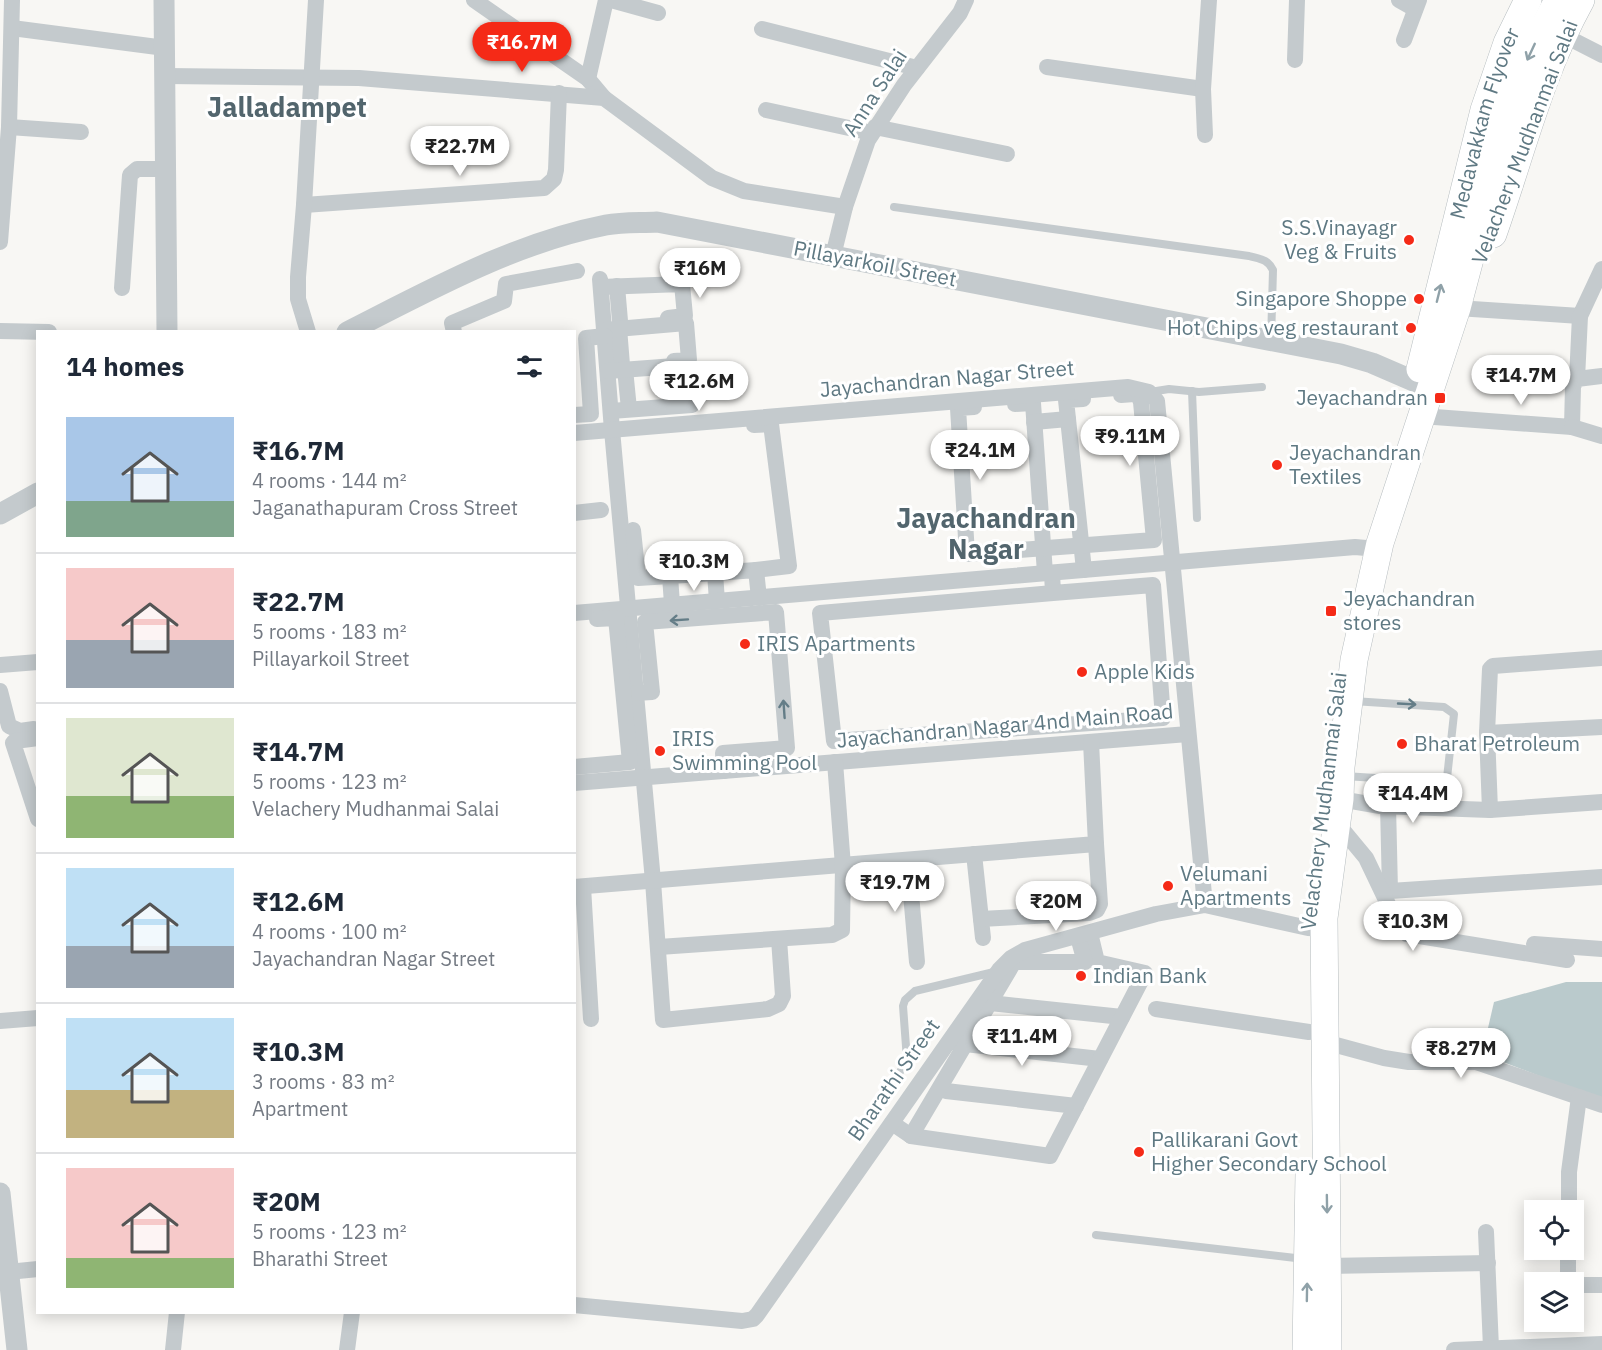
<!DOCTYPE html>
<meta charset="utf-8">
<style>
:root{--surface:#fff;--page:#f6f6f7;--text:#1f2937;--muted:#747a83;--line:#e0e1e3;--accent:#f52a17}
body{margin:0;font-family:"IBM Plex Sans",sans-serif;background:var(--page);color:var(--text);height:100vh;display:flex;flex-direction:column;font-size:22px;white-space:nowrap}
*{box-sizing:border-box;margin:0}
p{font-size:20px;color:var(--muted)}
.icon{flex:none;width:33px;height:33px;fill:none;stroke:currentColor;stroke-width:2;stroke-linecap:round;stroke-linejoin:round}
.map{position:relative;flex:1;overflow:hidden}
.sheet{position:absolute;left:36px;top:330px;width:540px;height:984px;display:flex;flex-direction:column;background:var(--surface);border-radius:0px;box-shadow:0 3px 15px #0003}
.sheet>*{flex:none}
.buttons{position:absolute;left:1524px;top:1200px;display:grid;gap:12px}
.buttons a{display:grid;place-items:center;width:60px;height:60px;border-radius:0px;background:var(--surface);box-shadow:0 3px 15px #0003;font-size:30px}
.price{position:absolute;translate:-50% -51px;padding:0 14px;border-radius:21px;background:#fff;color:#222;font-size:20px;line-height:39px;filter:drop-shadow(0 2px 3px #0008)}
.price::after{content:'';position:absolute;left:50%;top:36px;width:18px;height:14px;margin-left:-9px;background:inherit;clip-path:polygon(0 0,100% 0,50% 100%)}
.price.selected{background:var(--accent);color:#fff}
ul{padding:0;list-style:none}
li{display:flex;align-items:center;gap:18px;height:150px;padding:0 30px}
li+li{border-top:2px solid var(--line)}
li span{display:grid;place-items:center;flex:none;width:168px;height:120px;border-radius:0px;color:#555}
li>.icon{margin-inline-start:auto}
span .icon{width:72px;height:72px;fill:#fffc;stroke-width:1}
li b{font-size:26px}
h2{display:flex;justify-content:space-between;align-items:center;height:72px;padding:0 30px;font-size:26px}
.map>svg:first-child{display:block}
.water{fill:#bacacc}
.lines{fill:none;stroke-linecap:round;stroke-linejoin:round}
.primary-casing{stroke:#b5bcbf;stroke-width:28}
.service{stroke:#c4cacd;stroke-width:8}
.minor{stroke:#c4cacd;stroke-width:16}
.tertiary{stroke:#c4cacd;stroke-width:21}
.primary{stroke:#fff;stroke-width:27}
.oneway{stroke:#8fa1a8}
.oneway2{stroke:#647d87}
.poi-dot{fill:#f52a17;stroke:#fff;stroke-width:2}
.labels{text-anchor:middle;stroke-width:6;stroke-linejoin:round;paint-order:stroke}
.street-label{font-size:21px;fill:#5f7983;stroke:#fff}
.poi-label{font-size:21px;fill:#5f7983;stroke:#fff;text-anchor:start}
.district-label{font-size:27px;font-weight:bold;fill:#52656d;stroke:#fff}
</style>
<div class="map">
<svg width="1602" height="1350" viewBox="0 0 1602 1350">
<rect width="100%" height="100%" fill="#f8f7f4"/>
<polygon class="water" points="1566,982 1602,982 1602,1100 1482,1054 1494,1002"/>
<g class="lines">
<g class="primary-casing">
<g id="primary">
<path d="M1493 234C1521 155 1540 74 1581 0"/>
<path id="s1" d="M1420 369 1484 110 1507 43 1528 0"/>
<polyline points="1306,1350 1309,1174"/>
<polyline points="1328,1350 1324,918 1340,799 1341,767 1354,660 1380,543 1457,308 1510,108 1529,56 1558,0"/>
</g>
</g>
<g class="service">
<path d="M894 207 1249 256C1259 259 1268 259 1273 270L1271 341"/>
<polyline points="1192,391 1197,518"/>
<polyline points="1150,392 1169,389 1199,392 1262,387"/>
<polyline points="1344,776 1440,782 1447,778 1454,714 1444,707 1353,701"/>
<polyline points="887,1094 907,1060 903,1006 905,1000 915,991 994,972"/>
<polyline points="1096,1235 1304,1259"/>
</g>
<g class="minor">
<polyline points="474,0 588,79 604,98"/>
<polyline points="611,0 658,13"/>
<polyline points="1399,0 1415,9"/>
<polyline points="12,28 165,48"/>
<polyline points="762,29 917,68"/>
<polyline points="1563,35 1602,55"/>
<polyline points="1404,40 1419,0"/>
<polyline points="1295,60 1297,0"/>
<polyline points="1047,67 1203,89"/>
<polyline points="166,76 359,78 604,98 712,178 744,191 845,207"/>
<polyline points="588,79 606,0"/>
<polyline points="766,110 872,133"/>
<polyline points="9,127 81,132"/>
<polyline points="875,127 1007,154"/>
<polyline points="1205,135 1203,89 1209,0"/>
<polyline points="304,205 544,188 554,179 556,170 559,93"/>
<polyline points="0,242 9,127 12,0"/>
<polyline points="833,256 845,207 868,140 904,85 960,13 966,0"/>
<polyline points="600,279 612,430 653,881 663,1020 768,1009 779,1004 783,996 779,939"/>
<polyline points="617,286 620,321"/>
<polyline points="601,287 682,284 685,316 668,318"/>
<polyline points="122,288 130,175 137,169 165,169"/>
<polyline points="1457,308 1580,316 1602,269"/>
<polyline points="619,328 622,365"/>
<polyline points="605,330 686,323 689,360 674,361"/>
<polyline points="0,331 49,332"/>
<polyline points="308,332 298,299 298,277 304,205 316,0"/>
<polyline points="454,332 452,323 504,301 506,284 577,271"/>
<polyline points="625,369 629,409"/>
<polyline points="608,371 688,365 692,405 611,411"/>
<polyline points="1577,379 1580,316"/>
<polyline points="1083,399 1066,400 1084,570"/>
<polyline points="1015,404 1033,403 1045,573"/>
<polyline points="974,407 958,408 967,554 1154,540 1141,402 1139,397 1134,394 1121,395"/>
<polyline points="574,415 591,414 586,338 605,336"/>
<polyline points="1421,416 1572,427 1573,386 1577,379 1602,376"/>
<polyline points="1034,422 1068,419"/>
<polyline points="754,425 771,424 789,566 756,570"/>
<polyline points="1572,427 1602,436"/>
<polyline points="574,433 1128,387 1149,392 1157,401 1205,905"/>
<polyline points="574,513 601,510"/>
<polyline points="633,530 638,578 670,576 672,604"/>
<polyline points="1052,573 1053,593 1153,585 1163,718 834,741 820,613 1053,593"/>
<polyline points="670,576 715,573"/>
<polyline points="717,601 715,573 756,570 759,598"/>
<polyline points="574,613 1355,547 1366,548"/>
<polyline points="0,665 38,662"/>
<polyline points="0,691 9,726 20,731 34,729"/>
<polyline points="636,693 652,692 645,622 776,612 787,748 723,753 724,771"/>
<polyline points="1487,733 1490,669 1493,666 1602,658"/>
<polyline points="38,738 15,741 13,743 38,819"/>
<polyline points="574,767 630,762 616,618 597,619"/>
<polyline points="574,783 1188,734"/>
<polyline points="1340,799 1380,806 1490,810 1602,802"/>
<polyline points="1388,805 1390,891 1602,877"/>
<polyline points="1490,810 1487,733 1602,727"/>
<polyline points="1337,823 1366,858 1397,923 1407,934 1567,960"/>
<polyline points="974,854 983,938"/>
<polyline points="908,860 917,962"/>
<polyline points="574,887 1096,844 1091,742"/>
<polyline points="583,887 591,1019"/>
<polyline points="981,919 1089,913 1097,910 1100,904 1096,844"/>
<polyline points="1534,944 1602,949"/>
<polyline points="659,947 832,935 842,930 843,866 835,762"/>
<polyline points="990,1003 1122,1017"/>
<polyline points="1156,1009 1309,1032"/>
<polyline points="0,1021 38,1018"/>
<polyline points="1325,1042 1384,1058 1409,1062 1476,1062 1602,1105"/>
<polyline points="956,1043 1100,1059"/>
<polyline points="946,1091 1076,1106"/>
<polyline points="892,1123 911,1136 1050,1156 1145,973 1097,962 1090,933"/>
<polyline points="911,1136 1014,962 1085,962 1078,937"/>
<polyline points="1569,1210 1569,1172 1579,1097"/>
<polyline points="1486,1232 1491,1348"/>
<polyline points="1328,1266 1488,1263"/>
<polyline points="8,1272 38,1269"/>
<polyline points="1568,1282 1568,1250"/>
<polyline points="1574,1285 1602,1285"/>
<polyline points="574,1305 742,1321 753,1319 757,1315 999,970 1011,958 1025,950 1156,914 1205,905 1308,928 1325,929"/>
<polyline points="173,1350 177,1312"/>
<polyline points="347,1350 352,1312"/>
<polyline points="1454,1350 1602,1344"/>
</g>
<g class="tertiary">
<polyline points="164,0 167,332"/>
<path d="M347 332C430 290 514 243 606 225 623 222 641 223 657 222L1341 354 1372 363 1416 382"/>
<polyline points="0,514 38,493"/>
<polyline points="0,1193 17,1350"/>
</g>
<use href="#primary" class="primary"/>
</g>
<defs><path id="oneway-shaft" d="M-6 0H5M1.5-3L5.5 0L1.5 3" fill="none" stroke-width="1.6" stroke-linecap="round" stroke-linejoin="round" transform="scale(1.5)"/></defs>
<g class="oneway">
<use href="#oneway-shaft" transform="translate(1531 52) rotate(115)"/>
<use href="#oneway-shaft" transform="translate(1439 293) rotate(-76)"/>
<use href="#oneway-shaft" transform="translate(1327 1204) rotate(89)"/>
<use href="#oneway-shaft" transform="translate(1307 1292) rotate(-89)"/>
</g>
<g class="oneway2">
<use href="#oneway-shaft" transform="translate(679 620) rotate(176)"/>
<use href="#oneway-shaft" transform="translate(1407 704) rotate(3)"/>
<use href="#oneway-shaft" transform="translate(784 709) rotate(-94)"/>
</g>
<g class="poi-dot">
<circle cx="1409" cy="240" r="6"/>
<circle cx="1419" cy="299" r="6"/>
<circle cx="1411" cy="328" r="6"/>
<rect x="1434" y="392" width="12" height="12" rx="3"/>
<circle cx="1277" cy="465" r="6"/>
<rect x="1325" y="605" width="12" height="12" rx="3"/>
<circle cx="745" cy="644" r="6"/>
<circle cx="1082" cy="672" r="6"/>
<circle cx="1402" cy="744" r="6"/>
<circle cx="660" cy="751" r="6"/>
<circle cx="1168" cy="886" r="6"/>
<circle cx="1081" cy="976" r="6"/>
<circle cx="1139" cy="1152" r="6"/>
</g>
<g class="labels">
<g class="street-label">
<text transform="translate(875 93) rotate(-57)" y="7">Anna Salai</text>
<text dy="7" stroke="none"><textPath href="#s1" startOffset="254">Medavakkam Flyover</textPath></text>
<text transform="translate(1525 142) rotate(-69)" y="7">Velachery Mudhanmai Salai</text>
<text transform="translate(875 264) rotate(11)" y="7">Pillayarkoil Street</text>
<text transform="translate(947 379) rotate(-5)" y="7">Jayachandran Nagar Street</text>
<text transform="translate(1005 726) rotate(-5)" y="7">Jayachandran Nagar 4nd Main Road</text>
<text transform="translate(1324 801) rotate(-83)" y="7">Velachery Mudhanmai Salai</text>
<text transform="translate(894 1080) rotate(-55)" y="7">Bharathi Street</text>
</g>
<g class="poi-label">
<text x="1397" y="235" text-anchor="end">S.S.Vinayagr<tspan x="1397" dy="24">Veg &amp; Fruits</tspan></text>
<text x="1407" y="306" text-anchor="end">Singapore Shoppe</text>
<text x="1399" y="335" text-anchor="end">Hot Chips veg restaurant</text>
<text x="1428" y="405" text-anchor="end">Jeyachandran</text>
<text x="1289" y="460">Jeyachandran<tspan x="1289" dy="24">Textiles</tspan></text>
<text x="1343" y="606">Jeyachandran<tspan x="1343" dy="24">stores</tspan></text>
<text x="757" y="651">IRIS Apartments</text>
<text x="1094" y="679">Apple Kids</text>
<text x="672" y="746">IRIS<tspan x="672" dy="24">Swimming Pool</tspan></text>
<text x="1414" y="751">Bharat Petroleum</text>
<text x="1180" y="881">Velumani<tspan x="1180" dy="24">Apartments</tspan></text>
<text x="1093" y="983">Indian Bank</text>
<text x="1151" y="1147">Pallikarani Govt<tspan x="1151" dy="24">Higher Secondary School</tspan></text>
</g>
<g class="district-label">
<text x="287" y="117">Jalladampet</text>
<text x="986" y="528">Jayachandran<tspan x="986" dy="31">Nagar</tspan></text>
</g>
</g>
</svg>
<div class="buttons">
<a><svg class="icon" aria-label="locate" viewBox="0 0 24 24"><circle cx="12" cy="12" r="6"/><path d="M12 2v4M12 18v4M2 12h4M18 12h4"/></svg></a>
<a><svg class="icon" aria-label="layers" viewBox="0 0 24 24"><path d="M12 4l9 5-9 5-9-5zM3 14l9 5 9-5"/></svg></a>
</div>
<b class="price selected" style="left:522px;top:73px">₹16.7M</b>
<b class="price" style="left:460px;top:177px">₹22.7M</b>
<b class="price" style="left:700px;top:299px">₹16M</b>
<b class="price" style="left:1521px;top:406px">₹14.7M</b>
<b class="price" style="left:699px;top:412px">₹12.6M</b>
<b class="price" style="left:1130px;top:467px">₹9.11M</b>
<b class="price" style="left:980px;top:481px">₹24.1M</b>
<b class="price" style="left:694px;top:592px">₹10.3M</b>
<b class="price" style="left:1413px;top:824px">₹14.4M</b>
<b class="price" style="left:895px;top:913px">₹19.7M</b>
<b class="price" style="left:1056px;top:932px">₹20M</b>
<b class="price" style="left:1413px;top:952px">₹10.3M</b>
<b class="price" style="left:1022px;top:1067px">₹11.4M</b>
<b class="price" style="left:1461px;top:1079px">₹8.27M</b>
<section class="sheet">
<h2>14 homes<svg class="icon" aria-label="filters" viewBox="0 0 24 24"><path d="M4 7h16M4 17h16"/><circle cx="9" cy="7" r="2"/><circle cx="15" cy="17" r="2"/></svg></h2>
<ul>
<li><span style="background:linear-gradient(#a9c7e8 70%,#7fa58c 0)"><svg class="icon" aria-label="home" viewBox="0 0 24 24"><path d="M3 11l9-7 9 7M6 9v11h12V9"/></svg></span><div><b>₹16.7M</b><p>4 rooms · 144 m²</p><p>Jaganathapuram Cross Street</p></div></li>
<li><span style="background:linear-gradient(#f6c9c9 60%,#9aa5b1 0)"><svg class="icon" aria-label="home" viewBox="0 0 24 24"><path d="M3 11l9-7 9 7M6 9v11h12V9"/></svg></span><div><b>₹22.7M</b><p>5 rooms · 183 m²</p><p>Pillayarkoil Street</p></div></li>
<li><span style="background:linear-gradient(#dfe7d0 65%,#8fb573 0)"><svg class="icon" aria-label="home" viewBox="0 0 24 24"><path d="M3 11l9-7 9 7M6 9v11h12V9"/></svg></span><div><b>₹14.7M</b><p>5 rooms · 123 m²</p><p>Velachery Mudhanmai Salai</p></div></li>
<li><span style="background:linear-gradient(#bfe0f5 65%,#9aa5b1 0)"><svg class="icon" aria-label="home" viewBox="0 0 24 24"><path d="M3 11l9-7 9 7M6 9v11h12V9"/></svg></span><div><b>₹12.6M</b><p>4 rooms · 100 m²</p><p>Jayachandran Nagar Street</p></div></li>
<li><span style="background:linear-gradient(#bfe0f5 60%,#c2b280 0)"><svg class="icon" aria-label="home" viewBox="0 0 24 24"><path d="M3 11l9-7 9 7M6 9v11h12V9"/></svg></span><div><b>₹10.3M</b><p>3 rooms · 83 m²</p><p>Apartment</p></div></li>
<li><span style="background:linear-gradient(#f6c9c9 75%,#8fb573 0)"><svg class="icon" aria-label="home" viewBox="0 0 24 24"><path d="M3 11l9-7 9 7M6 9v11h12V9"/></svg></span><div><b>₹20M</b><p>5 rooms · 123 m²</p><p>Bharathi Street</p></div></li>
</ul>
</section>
</div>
